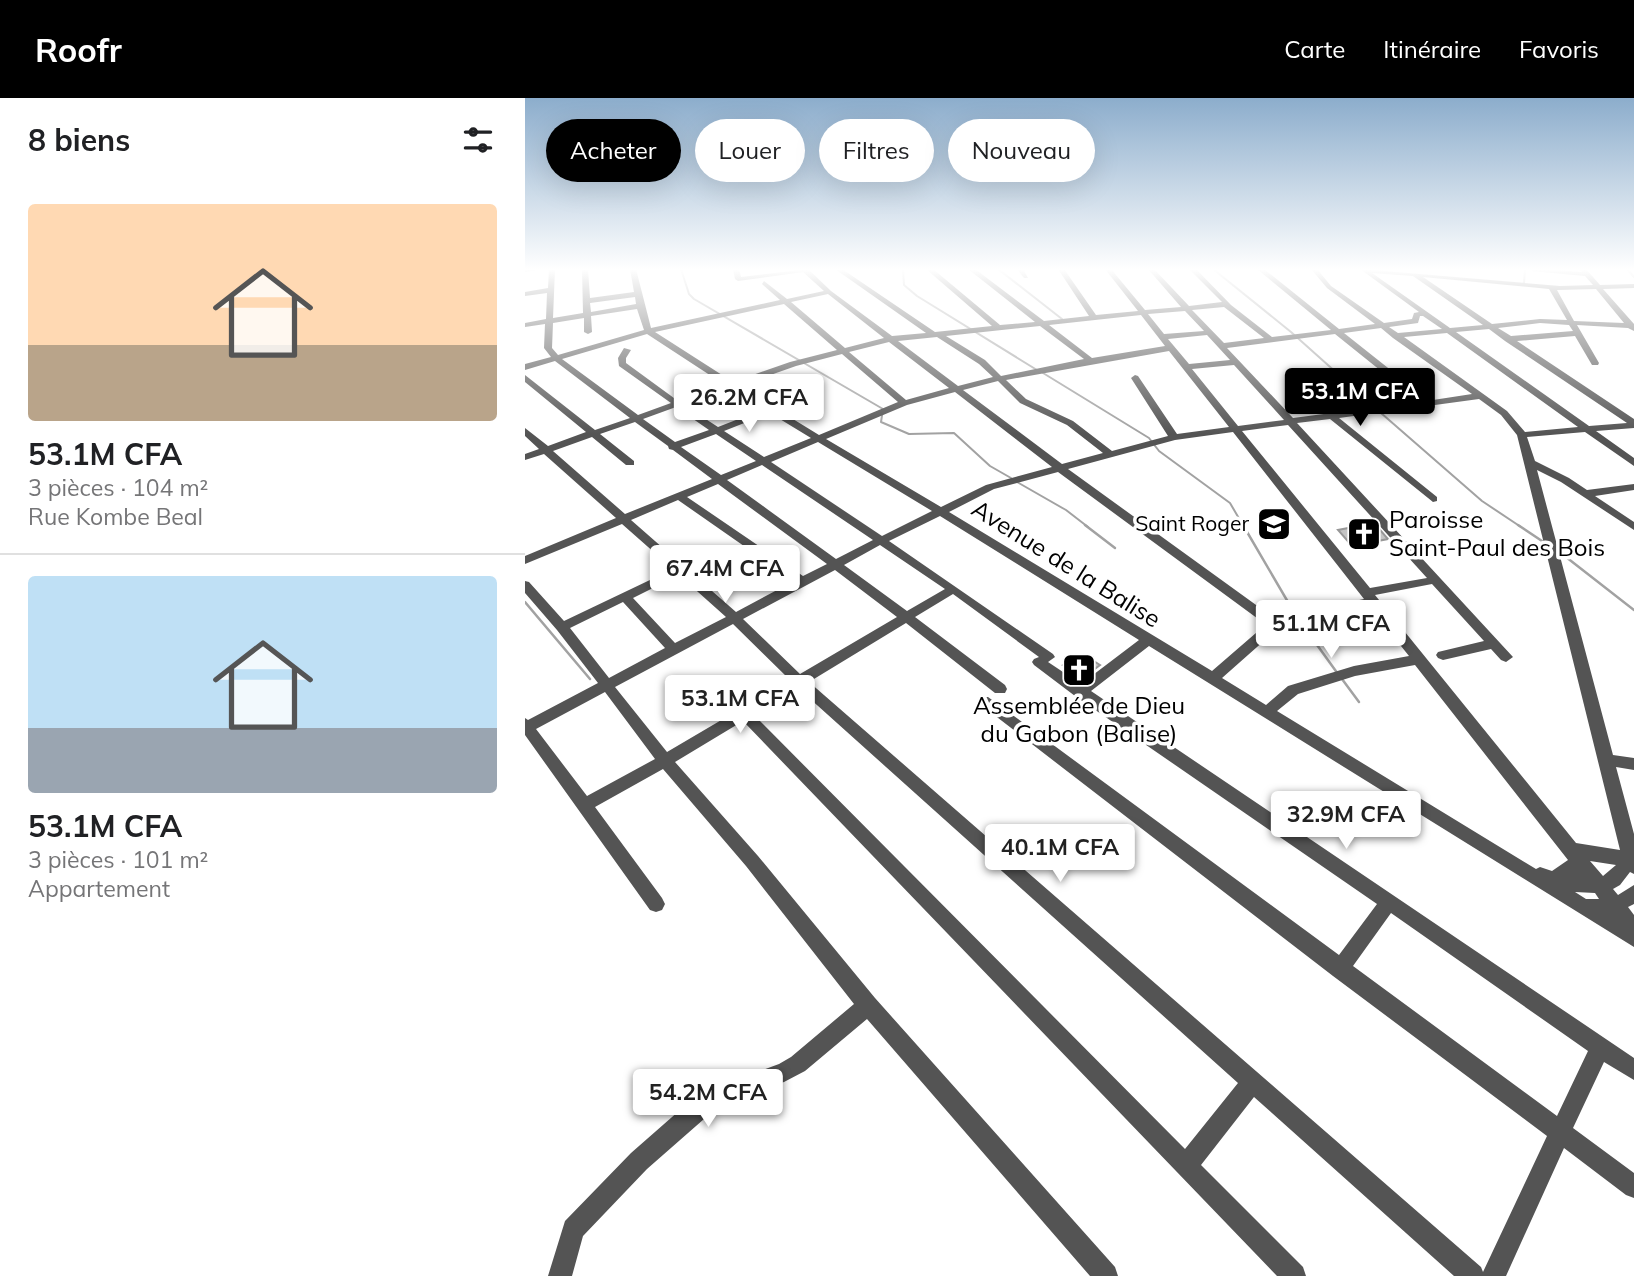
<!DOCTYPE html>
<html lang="fr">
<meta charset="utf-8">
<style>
:root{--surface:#fff;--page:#f2f2f2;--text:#202124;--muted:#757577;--line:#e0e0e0;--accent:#000}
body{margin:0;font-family:Mulish,sans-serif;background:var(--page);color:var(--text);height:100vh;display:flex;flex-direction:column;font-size:26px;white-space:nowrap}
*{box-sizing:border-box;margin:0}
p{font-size:23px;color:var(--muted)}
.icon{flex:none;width:38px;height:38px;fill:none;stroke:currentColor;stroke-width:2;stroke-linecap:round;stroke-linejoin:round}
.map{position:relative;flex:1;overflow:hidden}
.panel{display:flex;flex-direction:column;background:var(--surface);width:525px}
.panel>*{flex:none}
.hud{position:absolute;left:21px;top:21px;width:665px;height:63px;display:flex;gap:14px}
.price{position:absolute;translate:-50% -60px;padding:0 16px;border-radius:7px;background:#fff;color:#222;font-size:23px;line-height:46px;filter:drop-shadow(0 2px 4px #0008)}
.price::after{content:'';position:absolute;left:50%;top:42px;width:21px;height:16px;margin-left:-10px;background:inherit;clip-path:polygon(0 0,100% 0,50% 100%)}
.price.active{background:var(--accent);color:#fff}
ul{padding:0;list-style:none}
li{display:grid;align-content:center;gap:14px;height:371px;padding:0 28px}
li+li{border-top:2px solid var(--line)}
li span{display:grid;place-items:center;height:217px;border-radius:7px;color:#555}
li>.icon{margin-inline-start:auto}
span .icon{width:126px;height:126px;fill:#fffc;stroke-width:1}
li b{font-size:30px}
h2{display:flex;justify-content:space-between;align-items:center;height:84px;padding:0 28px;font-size:30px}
.tag{padding:0 24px;border-radius:32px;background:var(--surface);box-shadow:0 7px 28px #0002;font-size:24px;line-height:63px}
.tag.active{background:var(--accent);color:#fff}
header{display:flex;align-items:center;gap:42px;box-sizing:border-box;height:98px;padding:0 35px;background:var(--accent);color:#fff}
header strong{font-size:33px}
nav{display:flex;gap:38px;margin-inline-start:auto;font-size:24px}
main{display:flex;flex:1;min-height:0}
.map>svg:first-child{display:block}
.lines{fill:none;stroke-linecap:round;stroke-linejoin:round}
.stream-far1{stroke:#a2a2a2;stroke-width:2}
.stream{stroke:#a2a2a2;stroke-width:2.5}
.building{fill:#c4c4c4;stroke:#989898;stroke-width:2}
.minor{fill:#545454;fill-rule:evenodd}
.labels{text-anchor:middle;stroke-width:7;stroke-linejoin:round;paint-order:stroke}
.far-poi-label{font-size:21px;fill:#000;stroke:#fff;text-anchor:end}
.poi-label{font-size:24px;fill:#000;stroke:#fff;text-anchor:start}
.street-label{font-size:24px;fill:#000;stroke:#fff}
</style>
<header>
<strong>Roofr</strong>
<nav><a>Carte</a><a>Itinéraire</a><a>Favoris</a></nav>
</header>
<main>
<section class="panel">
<h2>8 biens<svg class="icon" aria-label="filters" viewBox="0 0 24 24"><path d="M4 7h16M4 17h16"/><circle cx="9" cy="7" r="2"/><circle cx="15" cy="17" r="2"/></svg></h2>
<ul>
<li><span style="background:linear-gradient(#ffd9b3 65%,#b9a48a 0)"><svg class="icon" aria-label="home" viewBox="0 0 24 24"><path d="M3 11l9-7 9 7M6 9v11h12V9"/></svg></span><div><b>53.1M CFA</b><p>3 pièces · 104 m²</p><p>Rue Kombe Beal</p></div></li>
<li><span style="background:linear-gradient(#bfe0f5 70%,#9aa5b1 0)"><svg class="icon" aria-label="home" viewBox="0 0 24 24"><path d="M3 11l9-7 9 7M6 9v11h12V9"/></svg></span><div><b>53.1M CFA</b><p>3 pièces · 101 m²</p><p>Appartement</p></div></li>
</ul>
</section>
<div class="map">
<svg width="1109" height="1178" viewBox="0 0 1109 1178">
<rect width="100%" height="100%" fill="#fff"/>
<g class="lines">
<g class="stream-far1">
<polyline points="156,171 164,196 169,201 358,311 356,324 384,336 429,335 465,368 486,380"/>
<polyline points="378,171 379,187 392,198 512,272"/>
<polyline points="473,171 537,221"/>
<polyline points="688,171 766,234 851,310"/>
<polyline points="1102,171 1109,179"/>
<polyline points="999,185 1000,171"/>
<polyline points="518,275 624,340 634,353 705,405 719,429"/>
<polyline points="856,315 957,403 996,429"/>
<polyline points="492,384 541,412 563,429"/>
</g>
<g class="stream">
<polyline points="560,427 590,450"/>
<polyline points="718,427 770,516"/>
<polyline points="993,427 1020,445"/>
<polyline points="1032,452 1109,512"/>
<polyline points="0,504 65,581"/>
<polyline points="774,522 813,576"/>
<polyline points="817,581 834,604"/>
</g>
</g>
<g class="building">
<polygon points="849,425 863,441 827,448 813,432"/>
<polygon points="551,557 555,560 559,557 575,567 555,582 539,572 542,569 538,567"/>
</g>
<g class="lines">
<g class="minor">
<polygon points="0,171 17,171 0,174"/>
<path d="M24 171H30L28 220 58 215 57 171H63L65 200 109 194 105 171H111L126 230 255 202 237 186 239 183 262 201 299 193 278 174 213 183 210 181 208 171H214L216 179 283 171 306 193 367 238 401 235 310 171H317L410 234 467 228 401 171H408L475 227 510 224 443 171H450L519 223 564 218 533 171H539L571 217 613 213 580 171H586L620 212 656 209 623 171H629L664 208 697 204 664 171H671L706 207 747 239 806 232 732 171H739L814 231 850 226 802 190 786 171H792L806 188 859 225 887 221 889 215 894 214 835 171 1035 188 1068 187 1060 178 1007 173 1010 171 1057 174 1055 171H1061L1075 187 1109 186V190L1078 191 1109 226V233L1103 230 1052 227 1074 265 1073 267H1067L1050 238 992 243 1109 321V330L1071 333 1109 360V368L1060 334 1002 339 1010 363 1044 380 1062 392 1109 386V392L1070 398 1109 424V432L1036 384 1012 372 1088 657 1109 660V672L1091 669 1109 736V776L1105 774 1095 787 1088 791 1093 797 1109 787V806L1103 809 1109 817V849L624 548 566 593 1109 960V982L1079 964 1048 1030 1109 1075V1100L1101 1097 1039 1050 981 1178H929L729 999 676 1067 778 1169 781 1178H752L218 623 150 664 233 758 350 900 590 1169 593 1178H565L342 921 280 973 259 984 199 1006 179 1021 122 1071 58 1138 47 1178H23L40 1123 106 1055 163 1005 186 991 254 966 266 959 329 906 221 768 138 671 70 709 137 800 140 806 137 812 131 814 125 812 0 637V620L3 622 73 585 32 532 0 495V483L4 484 39 523 148 471 97 426 0 466V458L91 420 19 356 0 362V356L14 351 0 338V330L23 348 61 334 0 284V277L70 332 105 320 30 263 0 272V266L26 259 19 250 20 226 0 229V225L21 221 22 195 0 198V194L23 190ZM847 175 888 178 958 227 925 230ZM898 179 1024 191 1042 222 1015 221 967 226ZM1071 191 1099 225 1049 223 1032 192ZM303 196 359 240 320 250 266 204ZM110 199 111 206 66 214 65 205ZM259 206 312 252 265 264 208 284 130 234ZM699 209 739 240 699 245 667 212ZM112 211 119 232 33 257 27 250 28 225 59 220V234L63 236 67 234 66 218ZM660 213 679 233 639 236 623 216ZM616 217 640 248 567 260 524 227ZM895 218H898L917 231 873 235 864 229 893 225ZM1015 225 1044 227 1048 233 986 238 973 230ZM515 228 559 261 476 278 460 262 421 238ZM856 230 868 240 947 296 908 302 882 285 819 235ZM964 231 980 243 1102 325 1064 328 931 234ZM922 235 1053 329 1000 334 982 313 879 239ZM122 236 200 287 153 303 101 265V260L106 252 99 250 93 260 94 268 146 305 113 317 37 261ZM810 236 876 289 898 303 768 320 702 250ZM682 237 705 262 664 266 643 241ZM412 239 454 266 468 279 433 288 373 243ZM364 244 424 290 381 302 324 254ZM644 253 704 329 652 336 613 278 610 277 606 280 643 338 587 353 548 323 501 301 481 282ZM317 256 373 304 294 337 214 288 271 268ZM709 267 759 322 713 328 667 271ZM473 283 495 305 542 327 578 355 537 366 438 292ZM206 290 239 311 193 329 159 307ZM430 294 527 369 461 387 416 409 301 341 382 307ZM954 301 976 317 992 337 1095 752 1051 745 850 497 907 486 959 543 913 554 911 557 913 560 918 562 966 551 976 562 981 564 988 559 772 325 805 321 908 404 912 403V399L814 320ZM151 309 184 332 150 344 118 321ZM245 315 286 340 239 359 199 333ZM110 324 143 348 144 351 148 352 187 381 100 416 28 353 67 339 101 367H109V363L75 336ZM763 327 902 480 845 490 717 333ZM708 334 839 501 749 520 543 371 650 342ZM191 336 231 363 196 377 156 349ZM293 344 407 413 357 438 246 364ZM237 367 348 442 311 461 202 382ZM533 374 740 526 739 528 687 573 424 414 469 391ZM193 386 302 466 278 478 162 399ZM153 402 269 483 211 514 106 422ZM415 418 614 542 556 586 523 564 530 559 528 556 364 443ZM355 447 420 491 382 513 319 467ZM310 472 372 519 275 576 218 521ZM154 477 201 519 150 545 108 500ZM428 496 514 559 509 561 507 564 509 567 550 598 852 806 814 857 463 599H453L451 603 808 878 1022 1038 958 1174 956 1169 284 584 381 525 470 595H480L482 591 480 587 390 519ZM98 504 140 550 84 580 45 530ZM844 508 884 558 829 568 763 588 741 607 697 580 749 534 752 528ZM208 526 265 582 221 608H211L210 614 142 654 90 589ZM890 567 1043 762 1027 773 1015 769 1011 771 752 613 773 596 830 578ZM273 590 713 985 660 1051 229 617ZM80 594 130 661 62 698 11 631ZM1065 763 1091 767 1078 778ZM1050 794 1070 795 1074 801H1061ZM866 815 1063 953 1032 1018 828 868Z"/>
<polygon points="492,171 498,171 503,180 499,180"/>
</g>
</g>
<linearGradient id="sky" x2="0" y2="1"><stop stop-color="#8cadcc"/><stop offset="0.51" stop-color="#fff"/><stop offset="1" stop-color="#fff" stop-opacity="0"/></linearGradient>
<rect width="1109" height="336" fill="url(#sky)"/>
<defs>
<g id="school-square" transform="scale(1.75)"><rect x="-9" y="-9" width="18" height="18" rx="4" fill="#000" stroke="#fff"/><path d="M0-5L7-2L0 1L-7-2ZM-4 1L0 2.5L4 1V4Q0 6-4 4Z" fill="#fff"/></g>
<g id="church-square" transform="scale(1.75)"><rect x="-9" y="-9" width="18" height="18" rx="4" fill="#000" stroke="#fff"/><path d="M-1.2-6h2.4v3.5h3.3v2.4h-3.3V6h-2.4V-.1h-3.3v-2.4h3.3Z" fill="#fff"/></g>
</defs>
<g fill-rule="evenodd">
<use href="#school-square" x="749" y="426"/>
<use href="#church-square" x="839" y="436"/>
<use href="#church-square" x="554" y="572"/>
</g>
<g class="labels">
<g class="far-poi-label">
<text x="724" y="433">Saint Roger</text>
</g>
<g class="poi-label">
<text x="864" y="430">Paroisse<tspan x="864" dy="28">Saint-Paul des Bois</tspan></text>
<text x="554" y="616" text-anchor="middle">Assemblée de Dieu<tspan x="554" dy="28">du Gabon (Balise)</tspan></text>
</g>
<g class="street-label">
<text transform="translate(541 466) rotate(32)" y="8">Avenue de la Balise</text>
</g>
</g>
</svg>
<b class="price active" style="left:835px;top:330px">53.1M CFA</b>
<b class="price" style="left:224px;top:336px">26.2M CFA</b>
<b class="price" style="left:200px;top:507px">67.4M CFA</b>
<b class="price" style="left:806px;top:562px">51.1M CFA</b>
<b class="price" style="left:215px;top:637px">53.1M CFA</b>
<b class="price" style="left:821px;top:753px">32.9M CFA</b>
<b class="price" style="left:535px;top:786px">40.1M CFA</b>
<b class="price" style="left:183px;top:1031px">54.2M CFA</b>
<div class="hud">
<a class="tag active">Acheter</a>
<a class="tag">Louer</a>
<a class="tag">Filtres</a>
<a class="tag">Nouveau</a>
</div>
</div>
</main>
